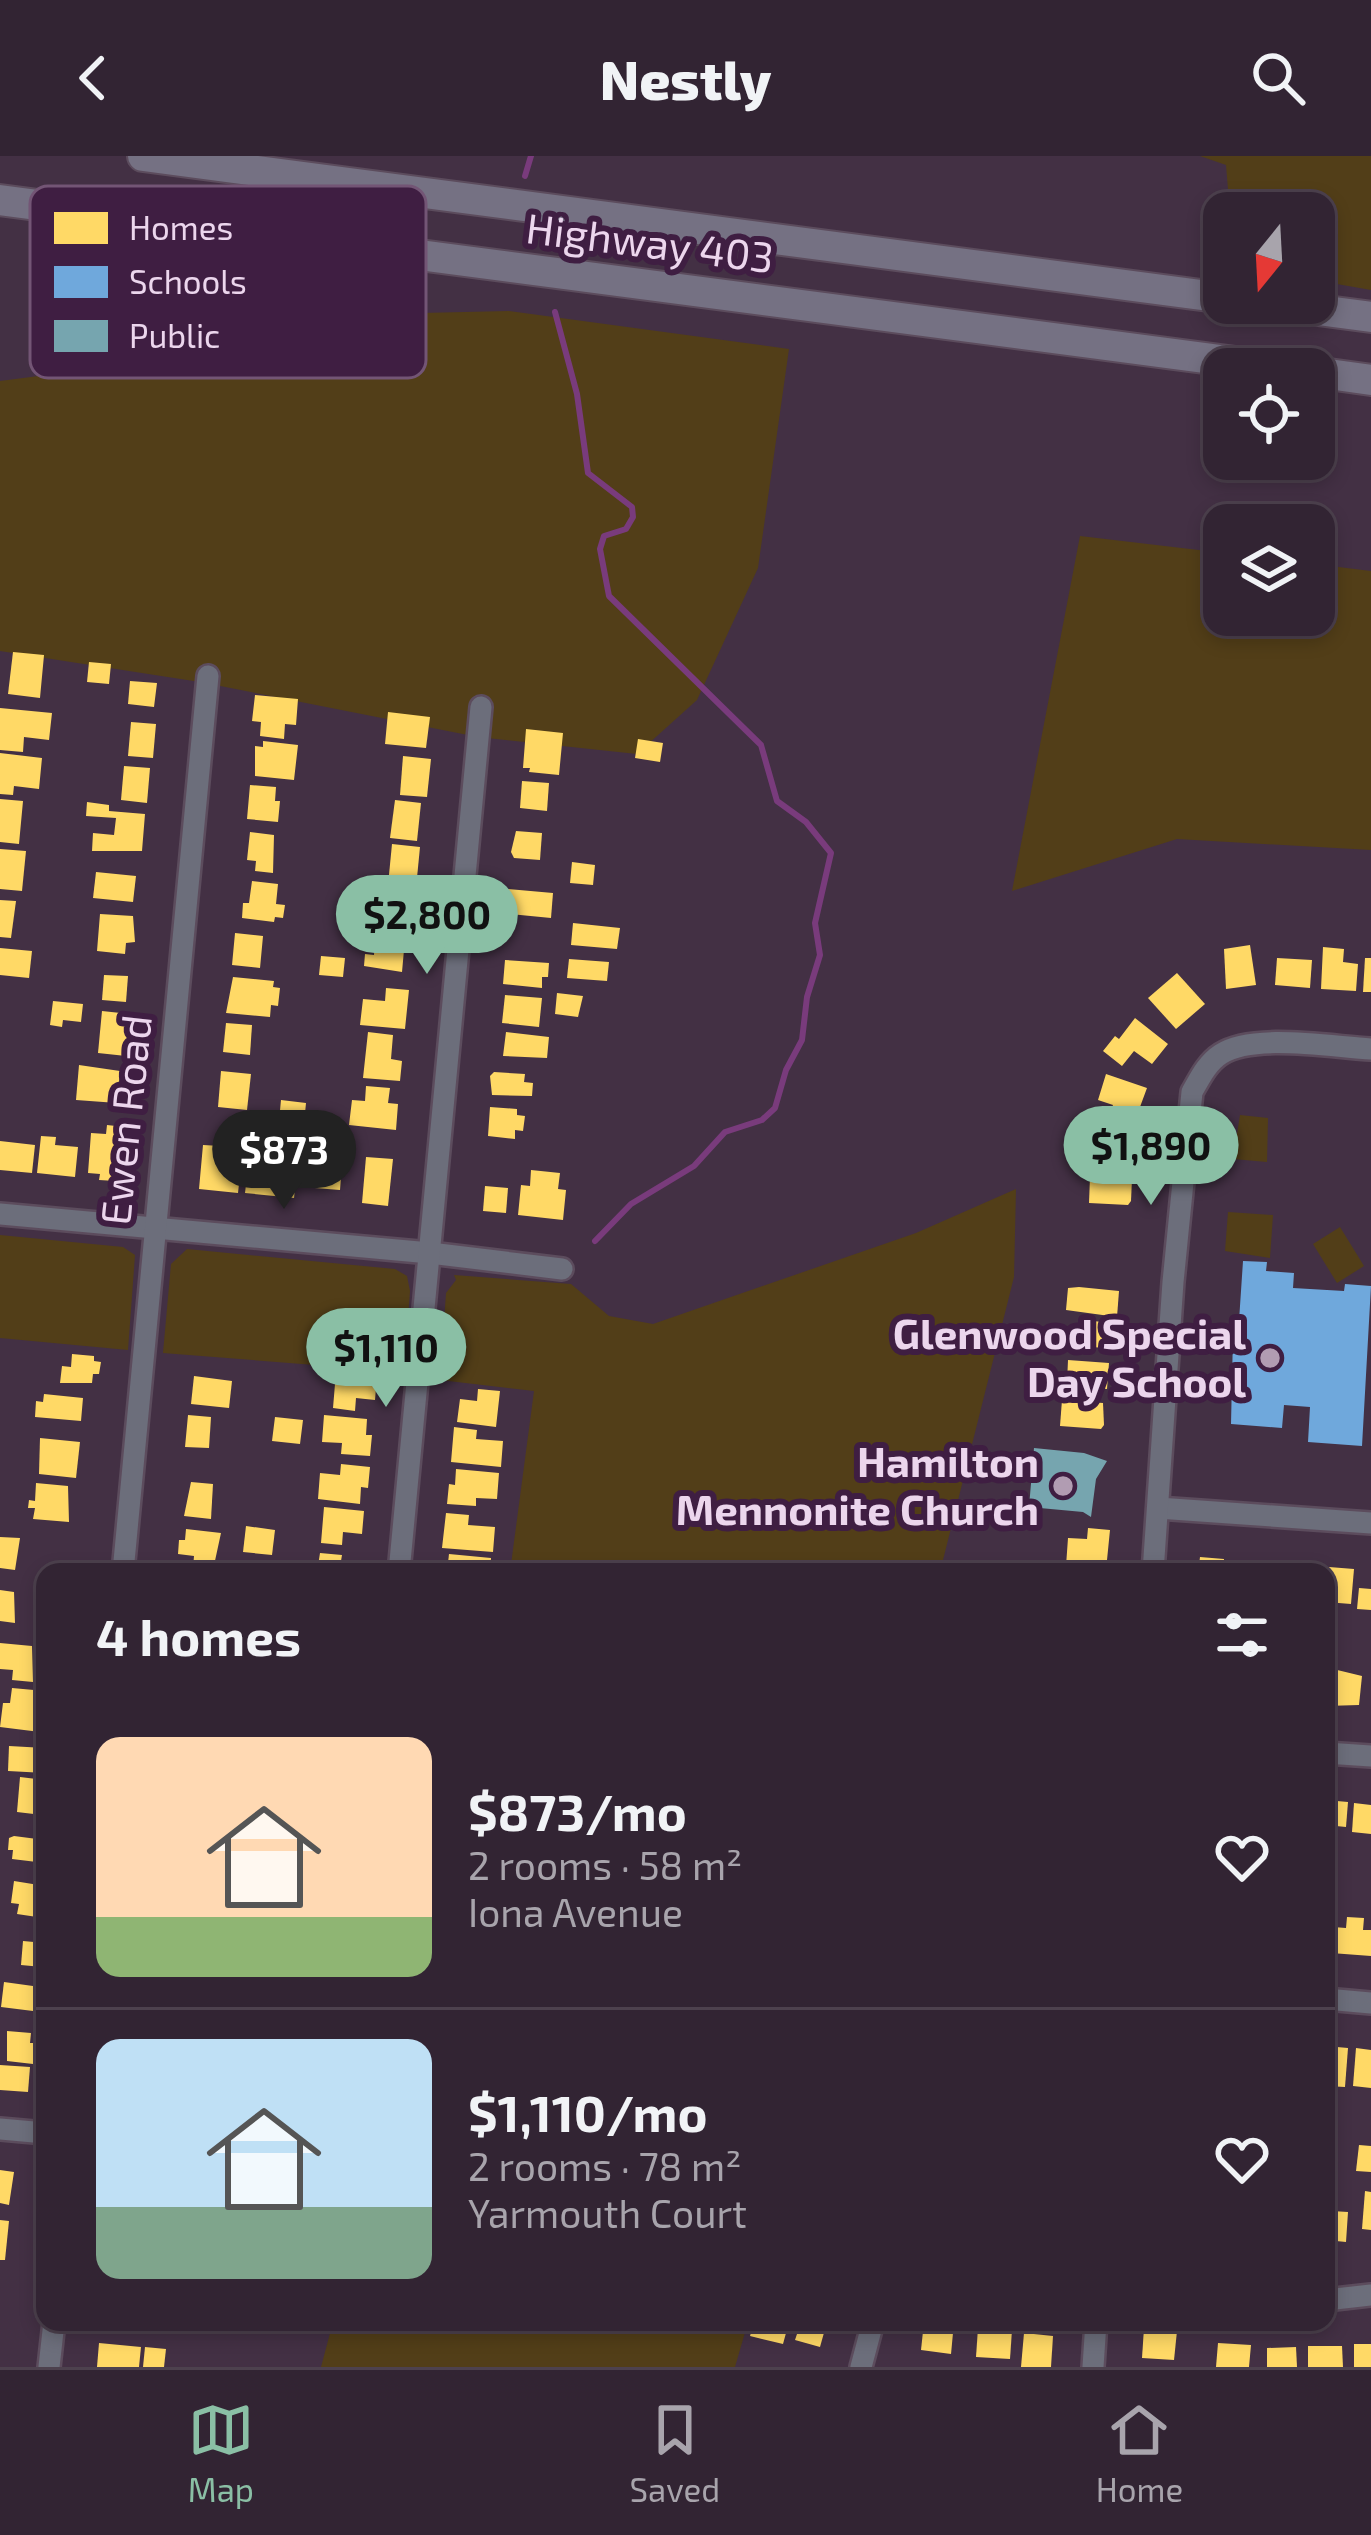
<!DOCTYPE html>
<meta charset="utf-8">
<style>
:root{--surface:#322433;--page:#3a2c3b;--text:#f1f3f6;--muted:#a8a4ac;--line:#4d414e;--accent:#8abfa5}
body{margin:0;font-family:"Exo 2",sans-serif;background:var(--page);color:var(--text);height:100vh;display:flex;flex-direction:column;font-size:45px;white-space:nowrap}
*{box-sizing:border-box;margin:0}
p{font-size:39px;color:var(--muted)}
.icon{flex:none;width:66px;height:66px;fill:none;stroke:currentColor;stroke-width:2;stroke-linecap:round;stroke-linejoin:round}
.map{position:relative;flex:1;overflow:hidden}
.details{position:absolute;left:36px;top:1407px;width:1299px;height:768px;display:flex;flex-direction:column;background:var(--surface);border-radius:24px;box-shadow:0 6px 18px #0003,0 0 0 3px var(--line)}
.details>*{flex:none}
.needle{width:78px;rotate:198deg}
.buttons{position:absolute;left:1203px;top:36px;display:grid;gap:24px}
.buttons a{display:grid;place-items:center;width:132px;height:132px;border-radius:24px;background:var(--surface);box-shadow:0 6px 18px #0003,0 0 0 3px var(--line);font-size:60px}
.price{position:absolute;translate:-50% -102px;padding:0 27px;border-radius:42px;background:var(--accent);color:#111;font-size:39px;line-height:78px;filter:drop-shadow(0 3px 6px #0008)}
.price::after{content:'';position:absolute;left:50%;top:72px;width:36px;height:27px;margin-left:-18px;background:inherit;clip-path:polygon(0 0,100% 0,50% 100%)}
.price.active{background:#222;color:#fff}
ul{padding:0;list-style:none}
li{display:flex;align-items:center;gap:36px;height:300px;padding:0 60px}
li+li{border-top:3px solid var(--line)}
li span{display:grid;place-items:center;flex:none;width:336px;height:240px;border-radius:24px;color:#555}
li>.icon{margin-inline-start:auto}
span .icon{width:144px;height:144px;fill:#fffc;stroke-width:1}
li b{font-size:51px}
h2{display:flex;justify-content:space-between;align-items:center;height:144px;padding:0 60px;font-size:51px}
header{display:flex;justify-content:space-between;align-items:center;height:156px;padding:0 60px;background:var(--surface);font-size:54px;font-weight:800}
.tab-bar{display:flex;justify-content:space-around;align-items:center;height:168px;border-top:3px solid var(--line);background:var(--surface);font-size:33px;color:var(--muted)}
.tab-bar a{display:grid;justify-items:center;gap:6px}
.tab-bar .active{color:var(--accent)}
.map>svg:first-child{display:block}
.green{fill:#523e18}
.homes{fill:#ffd966}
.schools{fill:#6fa8dc}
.public{fill:#76a5af}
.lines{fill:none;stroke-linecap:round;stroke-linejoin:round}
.stream{stroke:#793b7c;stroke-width:6}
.minor-casing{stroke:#5c4c5d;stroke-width:26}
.highway-casing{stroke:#5c4c5d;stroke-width:34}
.minor{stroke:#6c6e7b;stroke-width:21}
.highway{stroke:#757183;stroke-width:30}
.poi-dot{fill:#b19cb2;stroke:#3f1e42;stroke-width:4.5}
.labels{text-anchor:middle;stroke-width:12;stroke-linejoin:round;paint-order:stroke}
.street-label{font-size:42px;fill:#ecd6ed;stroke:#3f1e42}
.poi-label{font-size:42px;font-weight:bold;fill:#ecd6ed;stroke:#3f1e42;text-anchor:end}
.key{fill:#3f1e42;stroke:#735575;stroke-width:3}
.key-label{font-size:33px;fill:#ecd6ed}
</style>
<header><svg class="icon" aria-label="back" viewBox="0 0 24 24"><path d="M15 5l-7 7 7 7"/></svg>Nestly<svg class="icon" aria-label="search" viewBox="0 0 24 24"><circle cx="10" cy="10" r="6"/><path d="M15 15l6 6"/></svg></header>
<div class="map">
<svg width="1371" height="2211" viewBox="0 0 1371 2211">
<rect width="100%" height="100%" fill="#433044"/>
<g class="green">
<polygon points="1200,0 1371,0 1371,134 1314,124 1314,57 1230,57 1226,9"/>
<polygon points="509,155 789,193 758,412 697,544 637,598 478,581 200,526 0,495 0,225 124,209 176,180 245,161"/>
<polygon points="1080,380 1224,397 1224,459 1314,459 1314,408 1371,415 1371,694 1177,683 1012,735"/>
<polygon points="1240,959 1268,962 1267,1006 1233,1003"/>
<polygon points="1016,1033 1014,1121 940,1416 510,1416 534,1235 440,1224 446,1137 456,1124 454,1119 571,1128 609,1160 653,1168 916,1077"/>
<polygon points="1228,1056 1273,1059 1270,1102 1225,1095"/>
<polygon points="1340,1071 1364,1110 1337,1127 1313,1088"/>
<polygon points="0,1079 123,1091 135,1099 128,1194 0,1182"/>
<polygon points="187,1093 395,1113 407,1120 410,1135 404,1216 163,1197 171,1108"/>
<polygon points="333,2166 748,2166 735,2211 321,2211"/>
</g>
<g class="homes">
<polygon points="13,496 44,499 40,542 8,538"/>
<polygon points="89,506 111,508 109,528 87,526"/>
<polygon points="130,525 157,527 154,551 128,548"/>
<polygon points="255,539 298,543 296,569 285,568 284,583 260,580 261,566 252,565"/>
<polygon points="0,552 52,557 49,584 24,581 23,596 0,594"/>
<polygon points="388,556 430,561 426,592 385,588"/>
<polygon points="131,566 156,568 153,602 128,600"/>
<polygon points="526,573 563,577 559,619 529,616 530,612 523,612"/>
<polygon points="638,583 663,587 660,606 635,602"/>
<polygon points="263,585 298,589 294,624 255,620 255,590 263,591"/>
<polygon points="0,597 42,602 39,633 14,630 13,639 0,638"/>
<polygon points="403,600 431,603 427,641 400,639"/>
<polygon points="124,610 150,612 147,647 121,644"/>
<polygon points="522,625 549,627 547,655 520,652"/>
<polygon points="250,629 276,631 275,645 280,645 278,666 247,663"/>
<polygon points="0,643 23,645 19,688 0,686"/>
<polygon points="395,644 421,647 417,685 390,682"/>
<polygon points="87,646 109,649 109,655 145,658 142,695 92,695 93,677 114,679 116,662 86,660"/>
<polygon points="516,675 542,677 540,704 514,702 511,696"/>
<polygon points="250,676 274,679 273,717 255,715 256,705 247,704"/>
<polygon points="392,688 420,691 416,732 388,729"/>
<polygon points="0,693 26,695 22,735 0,733"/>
<polygon points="572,706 595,709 593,729 570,727"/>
<polygon points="96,716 136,720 133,746 93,742"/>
<polygon points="252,725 278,728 276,748 285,749 283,762 275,761 274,766 242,762 243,747 249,747"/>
<polygon points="376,733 414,737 412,763 394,761 393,775 368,773 368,735"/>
<polygon points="508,733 553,737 551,762 510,758"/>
<polygon points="0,744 16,745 11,782 0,781"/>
<polygon points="100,758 133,760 135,786 126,787 125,798 97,795"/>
<polygon points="573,767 620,772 617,793 571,789"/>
<polygon points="235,777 263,780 260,812 232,809"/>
<polygon points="375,780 405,783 402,816 364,810 365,798 374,799"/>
<polygon points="1250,789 1256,829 1226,833 1224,793"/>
<polygon points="1323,791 1344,793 1343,806 1358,808 1356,835 1321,833"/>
<polygon points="0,792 32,795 29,822 0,819"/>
<polygon points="321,800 345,802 343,821 319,819"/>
<polygon points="1277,802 1312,804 1310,832 1275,829"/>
<polygon points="1365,802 1371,802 1371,836 1363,836"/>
<polygon points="569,803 609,806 607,825 567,822"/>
<polygon points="505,804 549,807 548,821 542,821 542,832 503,828"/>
<polygon points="1177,817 1205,848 1176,873 1148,842"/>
<polygon points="104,819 128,820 126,846 102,844"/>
<polygon points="233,821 274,825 273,831 280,832 278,850 271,849 270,861 226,857"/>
<polygon points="386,832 409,834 405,873 360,869 363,843 385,845"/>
<polygon points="557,837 583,840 578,861 555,858"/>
<polygon points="505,839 542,842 539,871 502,867"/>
<polygon points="53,845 83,848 81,866 63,864 62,871 50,869"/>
<polygon points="102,855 130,858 126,900 98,897"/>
<polygon points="1135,862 1168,888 1152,908 1134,895 1122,910 1103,895 1115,880 1119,883"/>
<polygon points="226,867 252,869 250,899 223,896"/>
<polygon points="368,876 393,879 391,903 402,905 400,925 363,922"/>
<polygon points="506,876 549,881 547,902 503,900"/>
<polygon points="79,909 120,915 117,947 76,944"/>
<polygon points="221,915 251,918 247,954 218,951"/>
<polygon points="494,916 525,918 524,926 533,927 532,940 492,939 490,920"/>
<polygon points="1106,918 1147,932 1130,978 1105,970 1113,949 1098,944"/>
<polygon points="366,930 390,932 388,947 398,948 396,974 349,969 352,944 365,945"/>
<polygon points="281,944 306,947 304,968 279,965"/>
<polygon points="490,951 517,953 517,959 525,960 523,975 515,974 515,983 488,980"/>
<polygon points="107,969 116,970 118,991 131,993 129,1017 116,1016 115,1025 99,1024 100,1018 88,1017 91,977 106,978"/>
<polygon points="1098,977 1133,980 1136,1006 1096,1003"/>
<polygon points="41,980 56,981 55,989 78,991 75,1021 37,1017"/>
<polygon points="0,985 35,989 32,1017 0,1014"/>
<polygon points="203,989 221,990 219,1008 241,1010 238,1037 199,1033"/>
<polygon points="305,992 333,995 332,1008 342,1009 340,1034 302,1031"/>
<polygon points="366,1001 393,1003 388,1050 362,1047"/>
<polygon points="249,1003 298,1007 294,1042 245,1037"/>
<polygon points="531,1014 560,1017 558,1033 566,1034 563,1064 518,1059 521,1029 530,1030"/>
<polygon points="1090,1021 1132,1023 1131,1045 1128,1049 1089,1047"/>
<polygon points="485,1030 508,1032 506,1057 483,1055"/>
<polygon points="1079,1131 1119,1135 1117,1161 1066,1154 1068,1132"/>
<polygon points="1080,1164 1116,1167 1118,1193 1078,1190"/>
<polygon points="72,1198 94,1200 94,1205 101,1206 99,1218 93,1218 92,1227 60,1227 62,1210 71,1211"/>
<polygon points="1068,1204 1109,1207 1107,1233 1084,1231 1084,1240 1059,1239 1060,1227 1067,1227"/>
<polygon points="336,1216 377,1220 375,1244 356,1242 355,1255 333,1252"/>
<polygon points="194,1220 232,1225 229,1252 191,1248"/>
<polygon points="478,1233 500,1235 496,1271 457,1266 460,1243 477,1245"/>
<polygon points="44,1238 83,1242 81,1265 35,1261 36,1245 43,1246"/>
<polygon points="1062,1244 1103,1247 1104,1269 1101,1273 1060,1270"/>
<polygon points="188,1259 211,1261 209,1292 185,1291"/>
<polygon points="324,1259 367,1263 366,1279 372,1279 370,1300 341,1298 342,1287 322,1286"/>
<polygon points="275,1261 303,1264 300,1288 272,1285"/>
<polygon points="454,1271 477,1274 476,1283 503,1285 501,1311 451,1306"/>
<polygon points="40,1282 80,1286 76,1322 39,1318"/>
<polygon points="341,1308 370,1311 368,1332 361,1331 360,1348 318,1343 320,1317 340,1319"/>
<polygon points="456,1313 499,1317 497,1343 476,1342 476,1350 447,1348 449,1328 455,1329"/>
<polygon points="191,1326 213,1328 211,1363 184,1360"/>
<polygon points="36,1327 68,1330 69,1366 33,1363 35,1352 28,1352 29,1344 35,1345"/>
<polygon points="324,1351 364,1355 362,1378 343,1376 342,1389 321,1387"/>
<polygon points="446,1357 469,1359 468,1369 495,1371 493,1396 442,1392"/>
<polygon points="246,1370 275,1374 272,1399 243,1396"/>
<polygon points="1088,1372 1110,1374 1106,1414 1066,1410 1068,1382 1087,1383"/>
<polygon points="186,1373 221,1377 213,1414 193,1412 194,1400 178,1398 179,1384 185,1384"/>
<polygon points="0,1381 20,1382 15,1414 0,1412"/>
<polygon points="320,1397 342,1399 340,1411 354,1416 317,1416"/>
<polygon points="449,1398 491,1402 490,1416 447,1416"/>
<polygon points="1200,1401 1224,1403 1223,1416 1198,1416"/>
<polygon points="1242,1405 1268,1406 1267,1416 1241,1416"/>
<polygon points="1329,1411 1354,1413 1351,1448 1326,1446"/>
<polygon points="1359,1432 1371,1433 1371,1454 1357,1453"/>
<polygon points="0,1434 14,1436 15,1467 0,1465"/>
<polygon points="0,1487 32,1490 33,1526 12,1524 13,1514 0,1513"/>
<polygon points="1329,1512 1362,1520 1359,1549 1326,1550"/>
<polygon points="12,1532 34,1534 33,1550 43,1551 40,1576 0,1571 3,1547 10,1547"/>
<polygon points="9,1590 45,1592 45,1617 8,1615"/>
<polygon points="20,1621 45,1624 42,1659 17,1656"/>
<polygon points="1326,1644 1348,1646 1346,1671 1326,1669"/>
<polygon points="1354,1647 1371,1649 1371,1678 1352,1676"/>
<polygon points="14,1680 45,1684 45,1707 12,1703 13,1694 8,1694 9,1682"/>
<polygon points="14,1725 45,1730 37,1761 17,1758 19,1748 11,1747"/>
<polygon points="1347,1761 1364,1762 1363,1774 1371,1774 1371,1800 1331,1797 1333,1771 1346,1772"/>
<polygon points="23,1785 45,1787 42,1811 21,1809"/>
<polygon points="4,1826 33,1830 33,1855 1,1851"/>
<polygon points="7,1875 31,1877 30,1887 35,1887 33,1908 7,1905"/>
<polygon points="1326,1890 1348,1892 1345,1931 1326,1930"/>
<polygon points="1356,1892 1371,1894 1371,1932 1353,1930"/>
<polygon points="0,1909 30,1911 28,1936 0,1934"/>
<polygon points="1359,1989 1371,1990 1371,2016 1356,2015"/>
<polygon points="0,2014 14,2016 9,2049 0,2047"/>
<polygon points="1365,2035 1371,2036 1371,2074 1362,2073"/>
<polygon points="1326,2048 1333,2049 1332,2055 1348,2056 1346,2086 1326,2084"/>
<polygon points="0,2064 9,2065 5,2104 0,2104"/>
<polygon points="754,2166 789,2166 783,2188 750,2180"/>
<polygon points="801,2166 827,2166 820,2191 795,2184"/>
<polygon points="924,2166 954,2166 951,2198 921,2194"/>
<polygon points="978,2172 1012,2174 1010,2203 976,2201"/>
<polygon points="1144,2172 1177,2175 1174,2204 1142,2202"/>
<polygon points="1024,2177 1053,2180 1051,2211 1021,2211"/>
<polygon points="99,2187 141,2191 139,2211 97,2211"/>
<polygon points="1218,2187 1251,2189 1249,2211 1216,2211"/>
<rect x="1354" y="2188" width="17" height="23"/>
<polygon points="1308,2190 1342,2190 1343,2211 1308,2211"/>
<polygon points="145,2191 166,2193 164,2211 143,2211"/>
<polygon points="1296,2191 1297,2211 1267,2211 1267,2192"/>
</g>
<polygon class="schools" points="1243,1105 1267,1106 1266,1115 1294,1117 1293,1132 1344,1135 1345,1128 1371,1130 1362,1290 1308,1286 1310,1251 1284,1249 1282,1272 1231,1268 1233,1179 1238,1180"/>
<polygon class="public" points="1034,1292 1084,1297 1107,1305 1096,1323 1091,1361 1083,1356 1029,1351"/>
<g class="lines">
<g class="stream">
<polyline points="525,20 531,0"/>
<polyline points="555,156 577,238 588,317 632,351 633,361 626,373 604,380 600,393 609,440 761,589 777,645 806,666 831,697 815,767 820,799 807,841 802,884 786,914 775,952 762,964 725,976 694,1010 631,1048 595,1085"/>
</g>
<g class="minor-casing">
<g id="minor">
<polyline points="0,1058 430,1097 562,1113"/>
<polyline points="1158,1352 1371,1367"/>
<polyline points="123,1416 208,520"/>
<polyline points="399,1416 481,551"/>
<path d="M1153 1416 1173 1126 1192 936C1200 922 1207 907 1221 898 1253 877 1332 891 1371 893"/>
<polyline points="1326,1597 1371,1600"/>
<polyline points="1326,1843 1371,1847"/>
<polyline points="0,1973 45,1977"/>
<polyline points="1326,2144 1371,2139"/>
<polyline points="49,2211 54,2166"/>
<polyline points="861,2211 873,2166"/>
<polyline points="1093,2211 1096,2166"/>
</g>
</g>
<g class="highway-casing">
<g id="highway">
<polyline points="143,0 1224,142"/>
<polyline points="0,44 1289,213"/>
<polyline points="1266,147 1371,161"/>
<polyline points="1314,216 1371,224"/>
</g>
</g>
<use href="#minor" class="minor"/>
<use href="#highway" class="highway"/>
</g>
<g class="poi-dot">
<circle cx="1270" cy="1202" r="12"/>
<circle cx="1063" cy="1330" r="12"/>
</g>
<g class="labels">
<g class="street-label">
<text transform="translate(650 87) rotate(7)" y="15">Highway 403</text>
<text transform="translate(126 964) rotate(-84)" y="15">Ewen Road</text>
</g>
<g class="poi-label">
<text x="1246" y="1193">Glenwood Special<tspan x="1246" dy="48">Day School</tspan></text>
<text x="1039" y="1321">Hamilton<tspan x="1039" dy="48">Mennonite Church</tspan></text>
</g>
</g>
<rect x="30" y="30" width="396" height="192" rx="18" class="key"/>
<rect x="54" y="56" width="54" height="32" fill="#ffd966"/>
<rect x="54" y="110" width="54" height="32" fill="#6fa8dc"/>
<rect x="54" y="164" width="54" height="32" fill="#76a5af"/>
<g class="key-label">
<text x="129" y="84">Homes</text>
<text x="129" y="138">Schools</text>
<text x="129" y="192">Public</text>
</g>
</svg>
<div class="buttons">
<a><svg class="needle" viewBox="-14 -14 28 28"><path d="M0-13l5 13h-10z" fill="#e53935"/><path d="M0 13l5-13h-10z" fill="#a8a4ac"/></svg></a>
<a><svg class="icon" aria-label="locate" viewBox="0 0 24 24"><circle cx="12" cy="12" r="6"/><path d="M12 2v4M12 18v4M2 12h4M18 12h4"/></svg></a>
<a><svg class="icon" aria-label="layers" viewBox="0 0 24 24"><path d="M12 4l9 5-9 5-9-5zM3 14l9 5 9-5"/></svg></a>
</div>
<b class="price" style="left:427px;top:821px">$2,800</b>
<b class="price" style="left:1151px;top:1052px">$1,890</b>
<b class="price active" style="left:284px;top:1056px">$873</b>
<b class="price" style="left:386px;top:1254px">$1,110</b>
<section class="details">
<h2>4 homes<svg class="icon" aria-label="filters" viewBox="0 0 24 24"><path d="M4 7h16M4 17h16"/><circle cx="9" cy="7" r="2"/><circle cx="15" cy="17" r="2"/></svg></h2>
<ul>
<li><span style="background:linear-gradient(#ffd9b3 75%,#8fb573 0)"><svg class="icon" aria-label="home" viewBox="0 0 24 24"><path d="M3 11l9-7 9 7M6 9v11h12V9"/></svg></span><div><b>$873/mo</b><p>2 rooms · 58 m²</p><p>Iona Avenue</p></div><svg class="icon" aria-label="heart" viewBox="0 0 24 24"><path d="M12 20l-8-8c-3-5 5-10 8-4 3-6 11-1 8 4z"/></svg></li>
<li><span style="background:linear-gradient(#bfe0f5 70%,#7fa58c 0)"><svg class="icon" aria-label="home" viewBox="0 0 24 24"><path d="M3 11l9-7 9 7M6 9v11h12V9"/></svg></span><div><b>$1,110/mo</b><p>2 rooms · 78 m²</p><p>Yarmouth Court</p></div><svg class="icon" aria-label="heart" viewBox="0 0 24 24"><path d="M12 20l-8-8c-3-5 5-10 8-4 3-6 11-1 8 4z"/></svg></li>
</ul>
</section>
</div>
<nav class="tab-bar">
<a class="active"><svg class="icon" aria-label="map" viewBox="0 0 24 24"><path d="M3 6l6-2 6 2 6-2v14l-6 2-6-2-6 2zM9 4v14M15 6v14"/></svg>Map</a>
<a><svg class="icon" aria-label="saved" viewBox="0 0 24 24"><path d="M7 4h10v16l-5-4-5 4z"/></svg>Saved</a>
<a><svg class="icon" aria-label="home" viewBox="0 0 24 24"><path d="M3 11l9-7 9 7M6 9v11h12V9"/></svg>Home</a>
</nav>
